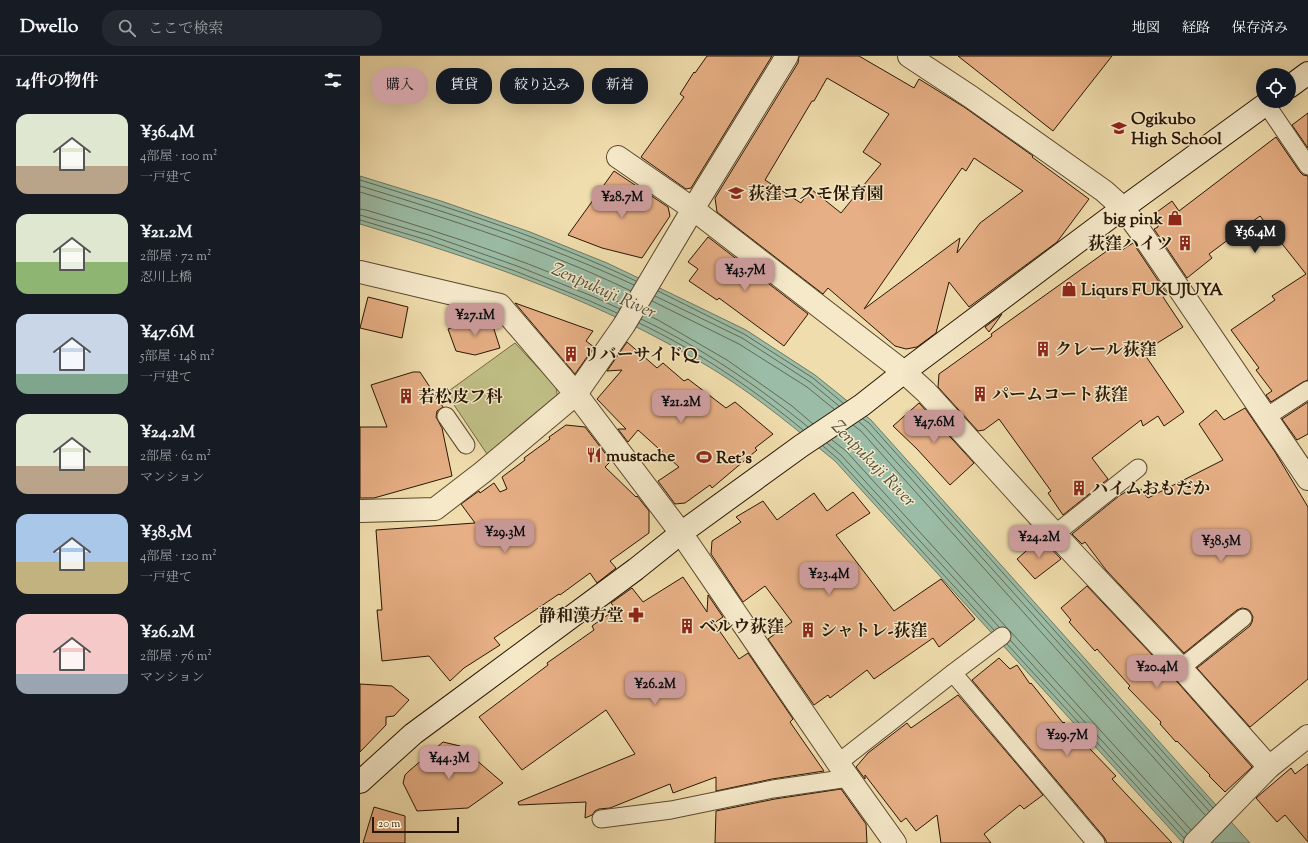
<!DOCTYPE html>
<html lang="ja">
<meta charset="utf-8">
<style>
:root{--surface:#171b24;--page:#242831;--text:#f1f3f6;--muted:#9ea1a6;--line:#363941;--accent:#c59692}
body{margin:0;font-family:"Sorts Mill Goudy","Noto Serif JP",serif;background:var(--page);color:var(--text);height:100vh;display:flex;flex-direction:column;font-size:15px;white-space:nowrap}
*{box-sizing:border-box;margin:0}
p{font-size:13px;color:var(--muted)}
.icon{flex:none;width:22px;height:22px;fill:none;stroke:currentColor;stroke-width:2;stroke-linecap:round;stroke-linejoin:round}
.map{position:relative;flex:1;overflow:hidden}
.side{display:flex;flex-direction:column;background:var(--surface);width:360px}
.side>*{flex:none}
.top-card{position:absolute;left:12px;top:12px;width:380px;height:36px;display:flex;gap:8px}
.tools{position:absolute;left:896px;top:12px;display:grid;gap:8px}
.tools a{display:grid;place-items:center;width:40px;height:40px;border-radius:50%;background:var(--surface);box-shadow:0 4px 16px #0002;font-size:20px}
.scale{position:absolute;left:12px;bottom:10px;width:87px;box-sizing:border-box;padding-left:4px;border:2px solid #291602;border-top:0;font-size:11px;line-height:14px;white-space:nowrap;color:#291602;-webkit-text-stroke:3px #f5e9ca;paint-order:stroke}
.price{position:absolute;translate:-50% -34px;padding:0 9px;border-radius:8px;background:var(--accent);color:#111;font-size:13px;line-height:26px;filter:drop-shadow(0 1px 2px #0008)}
.price::after{content:'';position:absolute;left:50%;top:24px;width:12px;height:9px;margin-left:-6px;background:inherit;clip-path:polygon(0 0,100% 0,50% 100%)}
.price.selected{background:#222;color:#fff}
ul{padding:0;list-style:none}
li{display:flex;align-items:center;gap:12px;height:100px;padding:0 16px}
li span{display:grid;place-items:center;flex:none;width:112px;height:80px;border-radius:12px;color:#555}
li>.icon{margin-inline-start:auto}
span .icon{width:48px;height:48px;fill:#fffc;stroke-width:1}
li b{font-size:17px}
h2{display:flex;justify-content:space-between;align-items:center;height:48px;padding:0 16px;font-size:17px}
.tag{padding:0 14px;border-radius:16px;background:var(--surface);box-shadow:0 4px 16px #0002;font-size:14px;line-height:36px}
.tag.selected{background:var(--accent);color:#111}
header{display:flex;align-items:center;gap:24px;box-sizing:border-box;height:56px;padding:0 20px;background:var(--surface);border-bottom:1px solid var(--line)}
header strong{font-size:19px}
nav{display:flex;gap:22px;margin-inline-start:auto;font-size:14px}
.search{width:280px;height:36px;background:var(--page);display:flex;align-items:center;gap:10px;box-sizing:border-box;padding:0 14px;border-radius:16px;color:var(--muted);font-size:15px}
main{display:flex;flex:1;min-height:0}
.map>svg:first-child{display:block}
.green{fill:#c0bf86;stroke:#746a44}
.water{fill:#9bbca6;stroke:#6d7a64}
.lines{fill:none;stroke-linecap:round;stroke-linejoin:round}
.shore{stroke:#626954;stroke-width:1}
.building{fill:#e7af85;stroke:#291602;fill-rule:evenodd}
.lane-casing{stroke:#5b482d;stroke-width:19}
.street-casing{stroke:#5b482d;stroke-width:24}
.secondary-casing{stroke:#291602;stroke-width:24}
.lane{stroke:#f5e9ca;stroke-width:17}
.street{stroke:#f5e9ca;stroke-width:22}
.secondary{stroke:#f5e9ca;stroke-width:22}
.labels{text-anchor:middle;stroke-width:3;stroke-linejoin:round;paint-order:stroke}
.poi-label{font-size:17px;font-weight:bold;fill:#291602;stroke:#f5e9ca;text-anchor:start}
.water-label{font-size:18px;font-style:italic;fill:#51503b;stroke:#f5e9ca}
</style>
<header>
<strong>Dwello</strong>
<div class="search"><svg class="icon" aria-label="search" viewBox="0 0 24 24"><circle cx="10" cy="10" r="6"/><path d="M15 15l6 6"/></svg>ここで検索</div>
<nav><a>地図</a><a>経路</a><a>保存済み</a></nav>
</header>
<main>
<section class="side">
<h2>14件の物件<svg class="icon" aria-label="filters" viewBox="0 0 24 24"><path d="M4 7h16M4 17h16"/><circle cx="9" cy="7" r="2"/><circle cx="15" cy="17" r="2"/></svg></h2>
<ul>
<li><span style="background:linear-gradient(#dfe7d0 65%,#b9a48a 0)"><svg class="icon" aria-label="home" viewBox="0 0 24 24"><path d="M3 11l9-7 9 7M6 9v11h12V9"/></svg></span><div><b>¥36.4M</b><p>4部屋 · 100 m²</p><p>一戸建て</p></div></li>
<li><span style="background:linear-gradient(#dfe7d0 60%,#8fb573 0)"><svg class="icon" aria-label="home" viewBox="0 0 24 24"><path d="M3 11l9-7 9 7M6 9v11h12V9"/></svg></span><div><b>¥21.2M</b><p>2部屋 · 72 m²</p><p>忍川上橋</p></div></li>
<li><span style="background:linear-gradient(#c9d6e8 75%,#7fa58c 0)"><svg class="icon" aria-label="home" viewBox="0 0 24 24"><path d="M3 11l9-7 9 7M6 9v11h12V9"/></svg></span><div><b>¥47.6M</b><p>5部屋 · 148 m²</p><p>一戸建て</p></div></li>
<li><span style="background:linear-gradient(#dfe7d0 65%,#b9a48a 0)"><svg class="icon" aria-label="home" viewBox="0 0 24 24"><path d="M3 11l9-7 9 7M6 9v11h12V9"/></svg></span><div><b>¥24.2M</b><p>2部屋 · 62 m²</p><p>マンション</p></div></li>
<li><span style="background:linear-gradient(#a9c7e8 60%,#c2b280 0)"><svg class="icon" aria-label="home" viewBox="0 0 24 24"><path d="M3 11l9-7 9 7M6 9v11h12V9"/></svg></span><div><b>¥38.5M</b><p>4部屋 · 120 m²</p><p>一戸建て</p></div></li>
<li><span style="background:linear-gradient(#f6c9c9 75%,#9aa5b1 0)"><svg class="icon" aria-label="home" viewBox="0 0 24 24"><path d="M3 11l9-7 9 7M6 9v11h12V9"/></svg></span><div><b>¥26.2M</b><p>2部屋 · 76 m²</p><p>マンション</p></div></li>
</ul>
</section>
<div class="map">
<svg width="948" height="787" viewBox="0 0 948 787">
<rect width="100%" height="100%" fill="#f0ddad"/>
<filter id="stains"><feTurbulence type="fractalNoise" baseFrequency=".005" numOctaves="4"/><feColorMatrix values="0 0 0 0 .2 0 0 0 0 .09 0 0 0 0 .02 0 0 0 .5 -.17"/></filter>
<radialGradient id="worn" r=".72"><stop offset=".6" stop-color="#630" stop-opacity="0"/><stop offset="1" stop-color="#630" stop-opacity=".3"/></radialGradient>
<polygon class="green" points="155,287 196,331 198,344 129,401 86,337"/>
<path class="water" d="M0 120 81 145 170 176 247 207 310 237 386 274 455 319 511 364 890 787H823L475 405C437 374 400 343 359 317 348 310 337 304 325 297 224 239 112 202 0 168Z"/>
<g class="lines">
<g class="shore">
<path d="M0 124C94 153 188 183 276 225"/>
<path d="M0 130C93 158 186 188 274 229"/>
<path d="M0 136C92 164 184 193 271 235"/>
<path d="M0 153 6 154C93 180 180 209 263 248"/>
<polyline points="0,159 69,179 157,210 232,240 260,253"/>
<polyline points="0,164 67,184 155,215 230,245 257,257"/>
<polyline points="298,235 384,278 453,322 483,347"/>
<polyline points="295,240 382,282 450,326 479,350"/>
<polyline points="292,245 379,288 447,331 474,353"/>
<polyline points="285,258 298,264 367,304 432,350 453,368"/>
<path d="M281 263C339 290 398 330 448 371"/>
<path d="M279 267C336 294 395 334 443 374"/>
<polyline points="503,363 509,367 853,752"/>
<polyline points="499,366 505,371 849,755"/>
<polyline points="493,369 501,375 845,759"/>
<polyline points="472,384 486,395 648,573"/>
<polyline points="467,387 481,399 639,571"/>
<polyline points="463,390 478,403 634,574"/>
<polyline points="650,575 831,774"/>
<polyline points="650,584 827,778"/>
<polyline points="647,588 824,782"/>
</g>
</g>
<g class="building">
<polygon points="347,0 412,0 331,132 326,133 281,101 324,41 320,38 334,16 335,17"/>
<path d="M439 0H499L554 32 559 23 604 51 673 100 672 101 729 143 697 186 609 251 589 226 576 277 557 291 546 293 535 290 468 232 463 238 357 156 355 142 438 7ZM467 22 529 58 503 96 521 108 481 157 451 133 441 147 405 124 452 45H454ZM614 102 663 135 620 167 597 197 600 182 504 253 602 112 606 115Z"/>
<polygon points="598,0 752,0 693,75"/>
<polygon points="948,57 948,92 932,69"/>
<polygon points="916,81 940,116 943,119 948,120 948,324 943,326 911,346 906,339 912,335 896,314 899,312 871,274 915,244 912,240 946,218 900,160 849,198 852,202 827,222 794,173 798,171 797,156 812,145 819,155"/>
<polygon points="254,115 308,151 310,160 282,202 242,192 208,179"/>
<polygon points="348,181 448,258 424,290 359,242 357,244 329,225 338,213 328,206"/>
<polygon points="758,187 762,194 773,187 807,238 803,241 823,271 783,296 824,356 804,370 798,360 783,370 781,364 732,402 748,423 703,459 688,437 691,435 639,363 624,374 618,375 578,331 579,318 632,280 631,278"/>
<polygon points="8,241 48,251 42,282 0,272"/>
<polygon points="155,247 233,275 226,285 234,291 215,318"/>
<polygon points="642,258 629,276 625,271"/>
<polygon points="130,261 140,292 115,299 96,295 88,273"/>
<polygon points="267,286 297,312 303,307 324,325 328,323 366,352 375,346 413,378 395,392 397,394 352,432 350,429 325,447 315,448 298,425 319,411 278,374 268,386 258,373 266,373 237,343 262,314 247,315"/>
<polygon points="53,316 60,316 83,351 77,355 76,361 82,372 92,420 14,442 0,442 0,371 27,371 11,329"/>
<polygon points="948,346 948,378 937,384 922,363"/>
<polygon points="559,347 614,407 590,429 557,393 533,370"/>
<polygon points="885,352 915,396 948,451 948,623 890,671 837,612 890,570 892,566 893,561 890,555 887,553 882,552 877,554 824,597 746,514 725,486 722,488 712,478 759,440 772,432 776,437 781,433 788,442 863,404 839,368 856,354 864,364"/>
<polygon points="206,369 225,371 251,405 245,411 276,441 277,440 289,455 289,477 250,505 256,512 237,527 230,517 200,539 199,538 134,582 140,589 104,612 90,625 69,600 22,605 17,554 22,554 16,474 115,467 101,448 119,435 120,437 134,427 140,436 147,433 142,421 165,404 164,402 190,383 189,381"/>
<polygon points="493,436 510,457 476,479 534,555 581,523 615,563 579,591 573,582 514,623 507,614 470,642 468,639 454,649 408,583 432,566 405,530 383,546 351,498 352,485 381,466 376,461 403,445 417,464 454,437 467,455"/>
<polygon points="681,482 701,503 675,523 657,503"/>
<polygon points="323,521 347,556 348,539 363,561 354,567 379,603 388,597 433,663 430,666 464,715 412,723 356,735 356,721 313,737 310,728 250,752 239,753 235,755 232,759 225,762 226,746 159,749 158,746 275,698 246,654 162,714 119,661 188,609 187,607 234,574 232,570 256,553 251,547 272,532 283,546"/>
<polygon points="727,530 812,620 892,711 865,736 849,720 850,719 817,685 816,686 800,668 801,666 768,632 770,630 737,593 735,595 709,566 711,564 701,552"/>
<polygon points="639,602 650,613 657,609 670,628 671,627 703,667 704,666 756,720 752,723 812,787 747,787 744,781 612,624"/>
<polygon points="0,628 32,630 49,644 34,660 26,661 26,669 0,696"/>
<polygon points="598,639 683,739 664,753 660,749 624,778 631,787 581,787 577,759 556,775 546,762 541,766 505,719 505,723 496,711 508,697 547,667 551,672"/>
<polygon points="83,686 100,690 143,727 108,752 57,755 43,727 45,719 49,715"/>
<polygon points="948,708 948,786 925,759 917,766 896,742 931,712 935,718"/>
<polygon points="481,733 506,768 507,787 355,787 356,755 415,743"/>
<polygon points="14,751 45,760 45,787 3,787"/>
</g>
<g class="lines">
<g class="lane-casing">
<g id="lane">
<polyline points="906,48 948,110"/>
<polyline points="86,360 106,389"/>
<polyline points="906,361 948,334"/>
<polyline points="695,478 778,412"/>
<polyline points="821,612 883,562"/>
<polyline points="593,617 736,787"/>
<polyline points="478,707 593,617 642,580"/>
<polyline points="241,763 311,754 413,733 489,722"/>
</g>
</g>
<g class="street-casing">
<g id="street">
<polyline points="549,0 611,41 744,135 763,152 780,175 948,423"/>
<polyline points="258,101 333,153 544,316 566,336 695,478 821,612 909,711"/>
<polyline points="0,216 140,249 216,338 321,477 478,707 535,787"/>
<polyline points="0,455 75,453 123,416 216,338 264,269 333,153 427,0"/>
<polyline points="835,787 909,711 948,680"/>
</g>
</g>
<g class="secondary-casing">
<g id="secondary">
<polyline points="929,31 948,17"/>
<polyline points="0,726 53,678 276,513 321,477 441,390 502,349 544,316 748,163 910,45"/>
</g>
</g>
<use href="#lane" class="lane"/>
<use href="#street" class="street"/>
<use href="#secondary" class="secondary"/>
</g>
<defs>
<g id="school-bare" transform="scale(1.2)"><path d="M0-5L7-2L0 1L-7-2ZM-4 1L0 2.5L4 1V4Q0 6-4 4Z" fill="#8f2418" stroke="#f5e9ca" stroke-width="2.5" paint-order="stroke"/></g>
<g id="shop-bare" transform="scale(1.2)"><path d="M-5-2.5h2.3a2.7 3.5 0 0 1 5.4 0H5L5.5 6h-11ZM-1.5-2.5h3a1.5 2.3 0 0 0-3 0Z" fill="#8f2418" stroke="#f5e9ca" stroke-width="2.5" paint-order="stroke"/></g>
<g id="building-bare" transform="scale(1.2)"><path d="M-4-6H4V6H1V3H-1V6H-4ZM-2.5-4.3h1.7v1.8h-1.7ZM.8-4.3h1.7v1.8H.8ZM-2.5-1h1.7V.8h-1.7ZM.8-1h1.7V.8H.8Z" fill="#8f2418" stroke="#f5e9ca" stroke-width="2.5" paint-order="stroke"/></g>
<g id="restaurant-bare" transform="scale(1.2)"><path d="M-5-6h1v4h1v-4h1v4h1v-4h1v5L-1.5 .5V6h-2V.5L-5-1ZM5-6V6H3V1.5H1.5Q1.5-4 5-6Z" fill="#8f2418" stroke="#f5e9ca" stroke-width="2.5" paint-order="stroke"/></g>
<g id="stadium-bare" transform="scale(1.2)"><path d="M0-5a6.5 5 0 1 0 0 10a6.5 5 0 1 0 0-10ZM-3.5-1.8h7v3.6h-7Z" fill="#8f2418" stroke="#f5e9ca" stroke-width="2.5" paint-order="stroke"/></g>
<g id="pharmacy-bare" transform="scale(1.2)"><path d="M-2-6h4v4h4v4h-4v4h-4v-4h-4v-4h4Z" fill="#8f2418" stroke="#f5e9ca" stroke-width="2.5" paint-order="stroke"/></g>
</defs>
<g fill-rule="evenodd">
<use href="#school-bare" x="759" y="72"/>
<use href="#school-bare" x="376" y="137"/>
<use href="#shop-bare" x="815" y="162"/>
<use href="#building-bare" x="825" y="187"/>
<use href="#shop-bare" x="709" y="233"/>
<use href="#building-bare" x="683" y="293"/>
<use href="#building-bare" x="211" y="298"/>
<use href="#building-bare" x="620" y="338"/>
<use href="#building-bare" x="46" y="340"/>
<use href="#restaurant-bare" x="234" y="399"/>
<use href="#stadium-bare" x="344" y="401"/>
<use href="#building-bare" x="719" y="432"/>
<use href="#pharmacy-bare" x="276" y="559"/>
<use href="#building-bare" x="327" y="570"/>
<use href="#building-bare" x="448" y="574"/>
</g>
<g class="labels">
<g class="poi-label">
<text x="771" y="68">Ogikubo<tspan x="771" dy="20">High School</tspan></text>
<text x="388" y="143">荻窪コスモ保育園</text>
<text x="803" y="168" text-anchor="end">big pink</text>
<text x="813" y="193" text-anchor="end">荻窪ハイツ</text>
<text x="721" y="239">Liqurs FUKUJUYA</text>
<text x="695" y="299">クレール荻窪</text>
<text x="223" y="304">リバーサイドQ</text>
<text x="632" y="344">パームコート荻窪</text>
<text x="58" y="346">若松皮フ科</text>
<text x="246" y="405">mustache</text>
<text x="356" y="407">Ret's</text>
<text x="731" y="438">ハイムおもだか</text>
<text x="264" y="565" text-anchor="end">静和漢方堂</text>
<text x="339" y="576">ベルウ荻窪</text>
<text x="460" y="580">シャトレ-荻窪</text>
</g>
<g class="water-label">
<text transform="translate(244 234) rotate(24)" y="6">Zenpukuji River</text>
<text transform="translate(514 407) rotate(46)" y="6">Zenpukuji River</text>
</g>
</g>
<rect width="100%" height="100%" filter="url(#stains)"/>
<rect width="100%" height="100%" fill="url(#worn)"/>
</svg>
<div class="tools">
<a><svg class="icon" aria-label="locate" viewBox="0 0 24 24"><circle cx="12" cy="12" r="6"/><path d="M12 2v4M12 18v4M2 12h4M18 12h4"/></svg></a>
</div>
<div class="scale">20 m</div>
<b class="price" style="left:262px;top:163px">¥28.7M</b>
<b class="price selected" style="left:895px;top:198px">¥36.4M</b>
<b class="price" style="left:385px;top:236px">¥43.7M</b>
<b class="price" style="left:115px;top:281px">¥27.1M</b>
<b class="price" style="left:321px;top:368px">¥21.2M</b>
<b class="price" style="left:574px;top:388px">¥47.6M</b>
<b class="price" style="left:145px;top:498px">¥29.3M</b>
<b class="price" style="left:679px;top:503px">¥24.2M</b>
<b class="price" style="left:861px;top:507px">¥38.5M</b>
<b class="price" style="left:469px;top:540px">¥23.4M</b>
<b class="price" style="left:797px;top:633px">¥20.4M</b>
<b class="price" style="left:295px;top:650px">¥26.2M</b>
<b class="price" style="left:707px;top:701px">¥29.7M</b>
<b class="price" style="left:89px;top:724px">¥44.3M</b>
<div class="top-card">
<a class="tag selected">購入</a>
<a class="tag">賃貸</a>
<a class="tag">絞り込み</a>
<a class="tag">新着</a>
</div>
</div>
</main>
